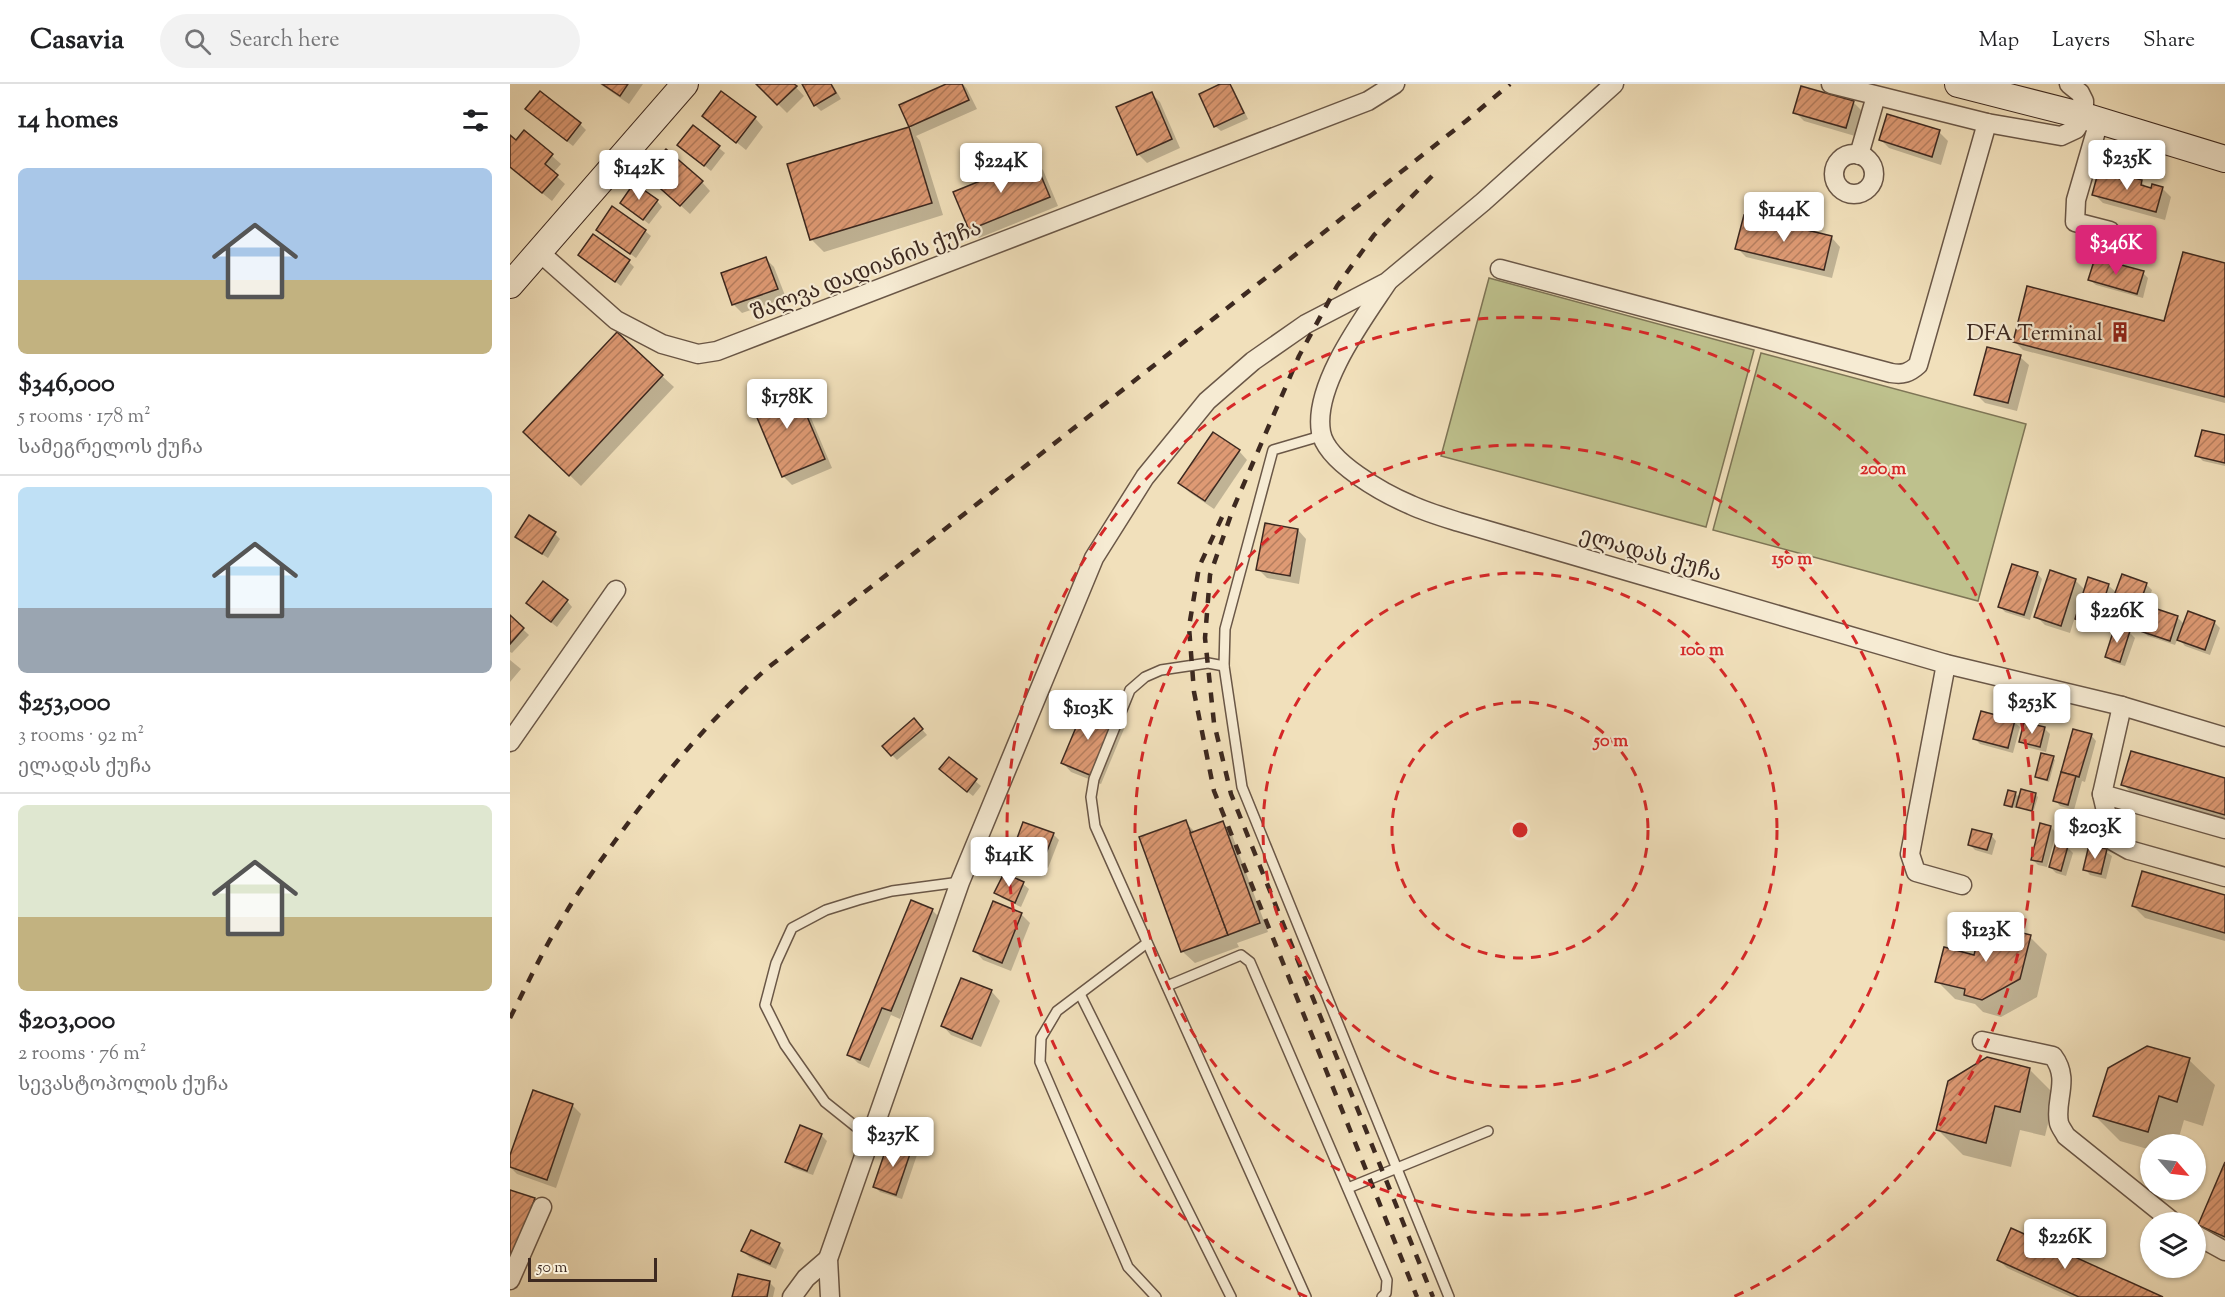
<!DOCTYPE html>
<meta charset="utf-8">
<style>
:root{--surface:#fff;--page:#f2f2f2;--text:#202124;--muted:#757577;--line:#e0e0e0;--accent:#db2777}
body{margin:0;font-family:"Sorts Mill Goudy","Noto Serif Georgian",serif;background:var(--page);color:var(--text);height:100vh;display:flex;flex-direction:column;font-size:22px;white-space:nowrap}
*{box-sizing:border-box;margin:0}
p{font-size:20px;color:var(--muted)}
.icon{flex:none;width:33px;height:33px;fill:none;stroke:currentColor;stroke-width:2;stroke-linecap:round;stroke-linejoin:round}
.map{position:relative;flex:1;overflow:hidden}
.side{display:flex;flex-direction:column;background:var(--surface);width:510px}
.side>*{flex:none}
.needle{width:39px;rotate:118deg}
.tools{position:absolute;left:1630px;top:1050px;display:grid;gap:12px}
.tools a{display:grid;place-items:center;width:66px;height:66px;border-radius:50%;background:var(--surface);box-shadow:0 2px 4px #0004;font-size:30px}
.scale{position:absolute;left:18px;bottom:15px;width:129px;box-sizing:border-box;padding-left:6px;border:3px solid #3d2920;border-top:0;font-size:16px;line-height:21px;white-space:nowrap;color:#3d2920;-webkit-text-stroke:4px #f6ebd3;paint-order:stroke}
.price{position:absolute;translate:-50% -51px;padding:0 14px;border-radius:6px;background:#fff;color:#222;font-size:20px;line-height:39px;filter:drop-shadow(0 2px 3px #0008)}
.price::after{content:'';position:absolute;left:50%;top:36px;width:18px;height:14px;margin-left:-9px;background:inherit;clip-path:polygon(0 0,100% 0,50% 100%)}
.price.current{background:var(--accent);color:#fff}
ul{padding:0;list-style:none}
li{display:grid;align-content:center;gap:12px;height:318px;padding:0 18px}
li+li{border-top:2px solid var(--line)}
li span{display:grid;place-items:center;height:186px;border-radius:9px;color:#555}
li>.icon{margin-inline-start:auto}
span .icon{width:108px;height:108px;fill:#fffc;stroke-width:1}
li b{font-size:26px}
h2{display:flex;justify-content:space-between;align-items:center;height:72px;padding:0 18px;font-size:26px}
header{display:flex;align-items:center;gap:36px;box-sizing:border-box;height:84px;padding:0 30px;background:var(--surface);border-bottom:2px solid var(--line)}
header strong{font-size:28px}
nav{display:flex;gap:33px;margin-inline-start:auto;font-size:21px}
.search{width:420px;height:54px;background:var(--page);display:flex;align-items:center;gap:15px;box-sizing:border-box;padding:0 21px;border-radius:33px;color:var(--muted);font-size:22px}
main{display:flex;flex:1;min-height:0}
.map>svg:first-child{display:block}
.green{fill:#bec18d;stroke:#7e7556;stroke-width:1.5}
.shadow{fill:#0003}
.building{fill:url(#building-hatch);stroke:#3d2920;stroke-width:1.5}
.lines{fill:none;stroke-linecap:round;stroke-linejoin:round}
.lane-casing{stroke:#6a5747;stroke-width:12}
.street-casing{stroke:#6a5747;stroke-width:21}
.secondary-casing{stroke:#3d2920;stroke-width:28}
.lane{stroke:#f6ebd3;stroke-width:9}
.street{stroke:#f6ebd3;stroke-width:18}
.secondary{stroke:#f6ebd3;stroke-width:26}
.rail{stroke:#3d2920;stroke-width:4.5;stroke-dasharray:10 10;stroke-linecap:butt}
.ring{fill:none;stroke:#d62828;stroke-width:3;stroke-dasharray:10 8}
.labels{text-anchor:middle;stroke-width:4.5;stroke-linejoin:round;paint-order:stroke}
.street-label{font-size:22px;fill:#3d2920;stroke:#f6ebd3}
.poi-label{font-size:22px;fill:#3d2920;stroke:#f6ebd3;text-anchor:end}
.centre{fill:#d62828;stroke:#f6ebd3;stroke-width:3}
.ring-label{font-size:18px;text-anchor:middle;font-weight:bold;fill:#d62828;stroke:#f6ebd3;stroke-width:4.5;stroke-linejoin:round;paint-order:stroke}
</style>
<header>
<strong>Casavia</strong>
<div class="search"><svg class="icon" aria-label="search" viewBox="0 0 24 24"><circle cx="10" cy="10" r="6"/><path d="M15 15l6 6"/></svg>Search here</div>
<nav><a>Map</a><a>Layers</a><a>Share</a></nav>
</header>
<main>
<section class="side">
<h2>14 homes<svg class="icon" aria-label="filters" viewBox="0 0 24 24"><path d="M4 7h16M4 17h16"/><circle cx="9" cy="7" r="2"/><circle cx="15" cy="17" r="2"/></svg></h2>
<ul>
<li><span style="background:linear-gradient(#a9c7e8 60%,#c2b280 0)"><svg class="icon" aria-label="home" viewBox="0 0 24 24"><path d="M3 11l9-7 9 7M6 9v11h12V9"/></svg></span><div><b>$346,000</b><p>5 rooms · 178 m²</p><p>სამეგრელოს ქუჩა</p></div></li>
<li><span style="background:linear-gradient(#bfe0f5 65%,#9aa5b1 0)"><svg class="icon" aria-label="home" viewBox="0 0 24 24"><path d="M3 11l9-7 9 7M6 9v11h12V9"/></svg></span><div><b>$253,000</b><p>3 rooms · 92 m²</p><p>ელადას ქუჩა</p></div></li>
<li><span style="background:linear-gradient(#dfe7d0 60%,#c2b280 0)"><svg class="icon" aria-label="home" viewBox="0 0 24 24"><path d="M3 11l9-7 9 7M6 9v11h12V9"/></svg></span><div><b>$203,000</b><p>2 rooms · 76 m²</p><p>სევასტოპოლის ქუჩა</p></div></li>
</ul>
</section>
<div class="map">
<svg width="1715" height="1213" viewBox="0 0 1715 1213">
<defs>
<pattern id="building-hatch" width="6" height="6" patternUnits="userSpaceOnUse" patternTransform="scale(1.5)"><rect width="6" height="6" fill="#de9a74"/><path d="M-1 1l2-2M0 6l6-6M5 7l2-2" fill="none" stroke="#b57e5f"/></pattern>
</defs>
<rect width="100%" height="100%" fill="#f1e0bb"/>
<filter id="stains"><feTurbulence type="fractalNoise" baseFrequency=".00333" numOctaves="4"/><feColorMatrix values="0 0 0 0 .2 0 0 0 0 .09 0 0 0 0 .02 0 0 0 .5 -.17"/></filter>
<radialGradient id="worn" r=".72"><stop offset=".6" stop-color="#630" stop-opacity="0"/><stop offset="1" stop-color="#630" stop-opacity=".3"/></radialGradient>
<g class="green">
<polygon points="979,194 1244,266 1196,443 931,372"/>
<polygon points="1251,269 1516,340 1468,517 1203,446"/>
</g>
<g class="shadow">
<polygon points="90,0 133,0 119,20"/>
<polygon points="248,0 283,0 294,12 277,29"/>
<polygon points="293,0 322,0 331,15 311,27 305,21"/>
<polygon points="439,0 453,0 457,5 467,25 406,52 410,57 433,131 314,168 302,156 279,81 401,44 391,22"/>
<polygon points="714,0 720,0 723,4 738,35 711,47 705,42"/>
<polygon points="641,9 650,18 670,64 637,79 628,70"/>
<polygon points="1343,18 1352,27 1345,52 1294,37 1285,28"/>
<polygon points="23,31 70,40 76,46 63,62"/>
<polygon points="194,32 245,34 253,43 236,66"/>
<polygon points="183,43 215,69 201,87 175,66"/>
<polygon points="15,48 51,80 43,89 55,100 42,117 0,83 0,53 6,58"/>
<polygon points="1429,48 1438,57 1431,81 1379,64 1371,56"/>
<polygon points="524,77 533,86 548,122 469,154 460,145"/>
<polygon points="1604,90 1611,97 1631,98 1639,105 1652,104 1661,113 1655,136 1593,119 1584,110"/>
<polygon points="145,98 192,98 200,107 180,130"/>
<polygon points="147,117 152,123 139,140 112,119"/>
<polygon points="88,146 135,147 141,152 126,174"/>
<polygon points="1322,154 1330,163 1322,194 1236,173 1227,164"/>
<polygon points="70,171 119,178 124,183 111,202"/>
<polygon points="256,175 264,183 276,214 232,229 224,221 213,190"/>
<polygon points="1715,181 1715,319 1513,266 1504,257 1655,239"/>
<polygon points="1633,189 1638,194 1633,214 1586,201 1580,196"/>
<polygon points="1510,273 1519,281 1507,327 1475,319 1466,310"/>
<polygon points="152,292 164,303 71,402 27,360"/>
<polygon points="283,301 291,310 322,384 282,401 273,392"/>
<polygon points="1715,353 1715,382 1693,377 1687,371"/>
<polygon points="729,367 737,376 704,425 679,408 670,399"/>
<polygon points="788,446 796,455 789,500 757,494 748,485"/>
<polygon points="45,450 50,455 38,474 13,458"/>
<polygon points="1527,489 1532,495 1520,536 1495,528 1490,522"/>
<polygon points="1579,495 1599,502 1607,509 1636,500 1642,506 1630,542 1606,533 1598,526 1592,546 1572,540 1565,533 1560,549 1535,541 1526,532 1565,496 1575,506"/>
<polygon points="57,517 62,523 47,543 24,525"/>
<polygon points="0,533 19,551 2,569 0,568"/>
<polygon points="1667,533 1675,541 1704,538 1710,544 1700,571 1675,562 1668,554 1665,561 1638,552 1632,547"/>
<polygon points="1619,548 1625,554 1615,582 1602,578 1596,572"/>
<polygon points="0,576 11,585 0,598"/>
<polygon points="605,636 614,645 591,700 561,688 553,679"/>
<polygon points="1504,638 1510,643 1503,669 1470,660 1465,655"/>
<polygon points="409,642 417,651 387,676 382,671"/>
<polygon points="1535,645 1540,650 1536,668 1516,663 1511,657"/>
<polygon points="1581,651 1586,657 1575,698 1572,697 1564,726 1550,722 1545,716"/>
<polygon points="1543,674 1545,676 1539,698 1529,695 1526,693"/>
<polygon points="439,675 471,702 463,712 436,691"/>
<polygon points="1715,695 1715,738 1624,712 1613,700"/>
<polygon points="1505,709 1510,714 1525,710 1528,713 1524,726 1509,724 1505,721 1505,724 1498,722 1496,720"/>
<polygon points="1580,736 1599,745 1593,766 1602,772 1596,795 1580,791 1575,785 1580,764 1574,759"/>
<polygon points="675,738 686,749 712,739 721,748 758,848 727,859 729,863 685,879 673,868 631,754"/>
<polygon points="1541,743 1546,749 1537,783 1528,781 1522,775"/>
<polygon points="543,750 549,756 538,784 509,773 504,768"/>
<polygon points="1481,751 1486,757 1482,771 1465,766 1460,761"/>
<polygon points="1557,763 1563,769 1556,792 1546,789 1540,783"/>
<polygon points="513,800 519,805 511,823 492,814 486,809"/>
<polygon points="1715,812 1715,857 1635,834 1623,822"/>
<polygon points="422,826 431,835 390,935 381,931 359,984 348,979 339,970"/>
<polygon points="511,830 520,839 501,887 473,876 465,867"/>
<polygon points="1520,853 1537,870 1527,913 1491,933 1473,928 1465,920 1445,915 1427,897 1465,873"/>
<polygon points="452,896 482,908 490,917 471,963 441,951 433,942"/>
<polygon points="1477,975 1520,986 1545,1011 1535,1052 1510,1046 1501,1083 1453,1071 1428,1046"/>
<polygon points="1679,976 1705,1001 1693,1042 1674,1036 1667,1060 1641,1060 1641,1066 1610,1057 1585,1032"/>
<polygon points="62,1021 71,1030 46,1104 7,1090 0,1083 0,1076"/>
<polygon points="311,1051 317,1057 303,1091 283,1084 277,1078"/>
<polygon points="402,1065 407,1071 392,1115 370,1108 364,1102"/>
<polygon points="1715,1082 1715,1162 1708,1159 1690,1141"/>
<polygon points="269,1161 274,1166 266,1185 239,1173 233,1167"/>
<polygon points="1488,1175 1650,1213 1561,1213 1497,1184"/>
<polygon points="260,1199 265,1204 263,1213 224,1213"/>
</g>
<g class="building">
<polygon points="92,0 118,0 110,12"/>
<polygon points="246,0 284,0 287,2 267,21"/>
<polygon points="292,0 321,0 326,9 304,22"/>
<polygon points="436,0 452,0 459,16 399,43 389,21"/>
<polygon points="710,0 720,0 734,29 704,43 689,10"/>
<polygon points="1291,2 1344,17 1336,44 1283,29"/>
<polygon points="30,7 71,39 57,57 15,25"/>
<polygon points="211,7 246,33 226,59 192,32"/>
<polygon points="642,8 662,55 627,71 606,23"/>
<polygon points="1377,30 1430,46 1422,73 1369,56"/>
<polygon points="183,41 210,62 194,82 167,61"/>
<polygon points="399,43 422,119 300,156 277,80"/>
<polygon points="14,46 43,70 35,80 48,91 32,109 0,83 0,51 6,56"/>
<polygon points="156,65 193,97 170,122 134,90"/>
<polygon points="524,75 540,113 459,146 443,108"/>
<polygon points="1589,85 1605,89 1603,93 1615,96 1616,92 1632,96 1631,101 1641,104 1642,100 1653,103 1646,128 1582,111"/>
<polygon points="124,99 148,116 133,136 110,119"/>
<polygon points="102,122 136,146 120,170 86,146"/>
<polygon points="1234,131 1322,152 1314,186 1225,165"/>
<polygon points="83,150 120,176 105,198 68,171"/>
<polygon points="1673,168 1715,179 1715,313 1503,258 1517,202 1654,237"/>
<polygon points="256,173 268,205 222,221 211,189"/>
<polygon points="1585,174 1634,187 1627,210 1578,196"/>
<polygon points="107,248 153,291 59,392 13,348"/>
<polygon points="1477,263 1511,271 1498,319 1464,311"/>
<polygon points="283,299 315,375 272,393 240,317"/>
<polygon points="1692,346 1715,351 1715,379 1685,372"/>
<polygon points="703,348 730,366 695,417 668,399"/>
<polygon points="19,431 46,448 32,470 5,453"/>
<polygon points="755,439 788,445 780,492 746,486"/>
<polygon points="1502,480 1528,488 1514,531 1488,523"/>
<polygon points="1540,486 1566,495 1551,542 1524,533"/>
<polygon points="1612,490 1637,499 1624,537 1598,528"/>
<polygon points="1578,493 1599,500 1586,542 1565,535"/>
<polygon points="33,497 58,516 41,538 16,519"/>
<polygon points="1638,522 1668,532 1660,557 1630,547"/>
<polygon points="1678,527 1705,537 1695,566 1667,556"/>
<polygon points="0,531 14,544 0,560"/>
<polygon points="1605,542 1620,547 1610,578 1595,573"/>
<polygon points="575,622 606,635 582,692 551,679"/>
<polygon points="1471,627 1505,636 1498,664 1463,655"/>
<polygon points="404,634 413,645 381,672 372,662"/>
<polygon points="1514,638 1535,643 1530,663 1509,658"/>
<polygon points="1563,645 1582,650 1569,693 1551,688"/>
<polygon points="1621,667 1715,694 1715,731 1611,701"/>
<polygon points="1531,669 1544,672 1537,696 1525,693"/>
<polygon points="439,673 467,695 457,708 429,685"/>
<polygon points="1551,688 1566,692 1558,721 1543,717"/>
<polygon points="1511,705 1526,709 1522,727 1506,723"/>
<polygon points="1498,706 1506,708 1502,723 1494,721"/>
<polygon points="1579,735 1594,738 1588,763 1573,759"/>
<polygon points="676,736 718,851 671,868 629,753"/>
<polygon points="713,737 750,839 718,851 680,749"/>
<polygon points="513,738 544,749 532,780 502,768"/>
<polygon points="1530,739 1541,742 1532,778 1521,776"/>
<polygon points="1462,745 1482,750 1477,766 1458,761"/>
<polygon points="1546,758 1558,762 1551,787 1539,783"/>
<polygon points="1579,761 1597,765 1591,790 1573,786"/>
<polygon points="1632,787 1715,811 1715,849 1622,822"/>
<polygon points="494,789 514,798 505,819 484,809"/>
<polygon points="401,816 423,825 381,927 372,924 350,976 337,971"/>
<polygon points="483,817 512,829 492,879 463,867"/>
<polygon points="1472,839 1521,851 1510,895 1472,916 1454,911 1455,905 1425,898 1434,863 1464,871"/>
<polygon points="451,894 482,906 462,955 431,942"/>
<polygon points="1637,962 1680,974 1667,1018 1649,1012 1638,1048 1583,1032 1598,984"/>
<polygon points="1477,973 1520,984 1510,1028 1485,1022 1476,1059 1426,1046 1438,997"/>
<polygon points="23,1006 63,1020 37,1096 0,1083 0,1071"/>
<polygon points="290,1041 312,1050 297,1087 275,1078"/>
<polygon points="379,1056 402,1064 386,1111 363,1103"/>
<polygon points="1715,1078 1715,1153 1688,1141"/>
<polygon points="0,1106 25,1114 0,1186"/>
<polygon points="1501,1144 1653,1213 1569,1213 1487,1176"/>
<polygon points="241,1146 270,1159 260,1180 231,1167"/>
<polygon points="228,1190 260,1197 257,1213 222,1213"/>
</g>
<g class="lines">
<g class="lane-casing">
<g id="lane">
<polyline points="811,348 804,354 763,366 715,545 714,582 732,703 939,1213"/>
<polyline points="714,582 698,579 651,586 635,593 620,606 584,695 581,713 585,742 796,1213"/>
<polyline points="637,859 547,927 531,954 530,978 618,1183 646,1213"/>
<polyline points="657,902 731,871 740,878 877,1196 876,1209 872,1213"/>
<polyline points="570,910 721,1213"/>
<polyline points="360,1054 315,1018 275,961 255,921 266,879 282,844 316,826 348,816 382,807 450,798"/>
<polyline points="838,1104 978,1047"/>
</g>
</g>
<g class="street-casing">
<g id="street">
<polyline points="1321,0 1477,39 1551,52 1566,45 1574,32 1574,17 1570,9 1559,0"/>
<polyline points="1589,37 1566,116 1565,138 1600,147"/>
<circle cx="1344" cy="90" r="20"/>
<polyline points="1349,71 1366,12"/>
<polyline points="28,167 106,236 152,260 188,270 207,267 858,17 885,0"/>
<path d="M990 185 1381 289C1393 291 1399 289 1408 281L1477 39"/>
<path d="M877 199C853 235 803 302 811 348 816 378 875 410 901 421 916 428 933 433 949 438L1436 580 1612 622 1715 653"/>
<polyline points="1436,580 1400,770 1406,788 1452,801"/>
<polyline points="1612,622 1592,710 1603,757 1619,766 1715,793"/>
<polyline points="0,658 106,506"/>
<polyline points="1592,710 1715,745"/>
<path d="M1472 957 1543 972C1561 996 1544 1016 1549 1039 1550 1043 1554 1048 1556 1052L1663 1138"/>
<polyline points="1686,1151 1715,1167"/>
<polyline points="0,1196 32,1123"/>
<polyline points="282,1213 296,1194 318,1175"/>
<polyline points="320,1213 318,1175 450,798 584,474 635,393 697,317 743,277 796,240 877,198 973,118 1104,0"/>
</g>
</g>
<g class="secondary-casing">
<g id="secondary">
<polyline points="1448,0 1574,32 1715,75"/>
<polyline points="0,201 175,0"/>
</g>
</g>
<use href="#lane" class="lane"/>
<use href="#street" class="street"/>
<use href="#secondary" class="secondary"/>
<g class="rail">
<polyline points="922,92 864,151 827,202 789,272 723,425 700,491 695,554 704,639 721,710 923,1213"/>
<polyline points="712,433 689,483 679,543 684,608 704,707 907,1213"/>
<path d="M0 934C17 901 32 868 51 837 67 809 86 783 105 757 151 693 197 639 255 586L956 37 1000 0"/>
</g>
</g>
<g class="ring">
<circle cx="1010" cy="746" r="128"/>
<circle cx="1010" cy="746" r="257"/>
<circle cx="1010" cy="746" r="385"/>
<path d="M797 1213A513 513 0 1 1 1223 1213"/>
</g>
<defs>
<g id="building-bare" transform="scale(1.62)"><path d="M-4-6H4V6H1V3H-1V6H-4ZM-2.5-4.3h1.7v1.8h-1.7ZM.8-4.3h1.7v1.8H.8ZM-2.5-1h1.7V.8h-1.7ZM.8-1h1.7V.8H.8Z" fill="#8f2418" stroke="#f6ebd3" stroke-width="2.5" paint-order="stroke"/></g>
</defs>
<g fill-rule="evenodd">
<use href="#building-bare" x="1610" y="248"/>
</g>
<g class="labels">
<g class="street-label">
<text transform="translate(356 185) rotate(-21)" y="8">შალვა დადიანის ქუჩა</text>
<text transform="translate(1141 469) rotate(16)" y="8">ელადას ქუჩა</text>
</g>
<g class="poi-label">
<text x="1593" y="256">DFA Terminal</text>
</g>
</g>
<circle cx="1010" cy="746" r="9" class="centre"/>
<g class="ring-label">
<text x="1373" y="390">200 m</text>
<text x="1282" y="480">150 m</text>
<text x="1192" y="571">100 m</text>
<text x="1101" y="662">50 m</text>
</g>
<rect width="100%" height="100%" filter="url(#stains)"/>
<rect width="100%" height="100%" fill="url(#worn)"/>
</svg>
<div class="tools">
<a><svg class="needle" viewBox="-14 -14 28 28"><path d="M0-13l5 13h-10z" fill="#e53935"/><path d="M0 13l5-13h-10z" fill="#757577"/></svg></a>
<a><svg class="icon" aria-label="layers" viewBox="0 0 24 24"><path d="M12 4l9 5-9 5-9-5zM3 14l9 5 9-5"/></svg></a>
</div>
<div class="scale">50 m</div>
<b class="price" style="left:1617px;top:107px">$235K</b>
<b class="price" style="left:491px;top:110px">$224K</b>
<b class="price" style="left:129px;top:117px">$142K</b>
<b class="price" style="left:1274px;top:159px">$144K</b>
<b class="price current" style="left:1606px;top:192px">$346K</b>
<b class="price" style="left:277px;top:346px">$178K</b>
<b class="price" style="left:1607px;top:560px">$226K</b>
<b class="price" style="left:1522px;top:651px">$253K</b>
<b class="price" style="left:578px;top:657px">$103K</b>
<b class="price" style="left:1585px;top:776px">$203K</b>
<b class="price" style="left:499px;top:804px">$141K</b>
<b class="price" style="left:1476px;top:879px">$123K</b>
<b class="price" style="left:383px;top:1084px">$237K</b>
<b class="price" style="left:1555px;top:1186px">$226K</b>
</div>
</main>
